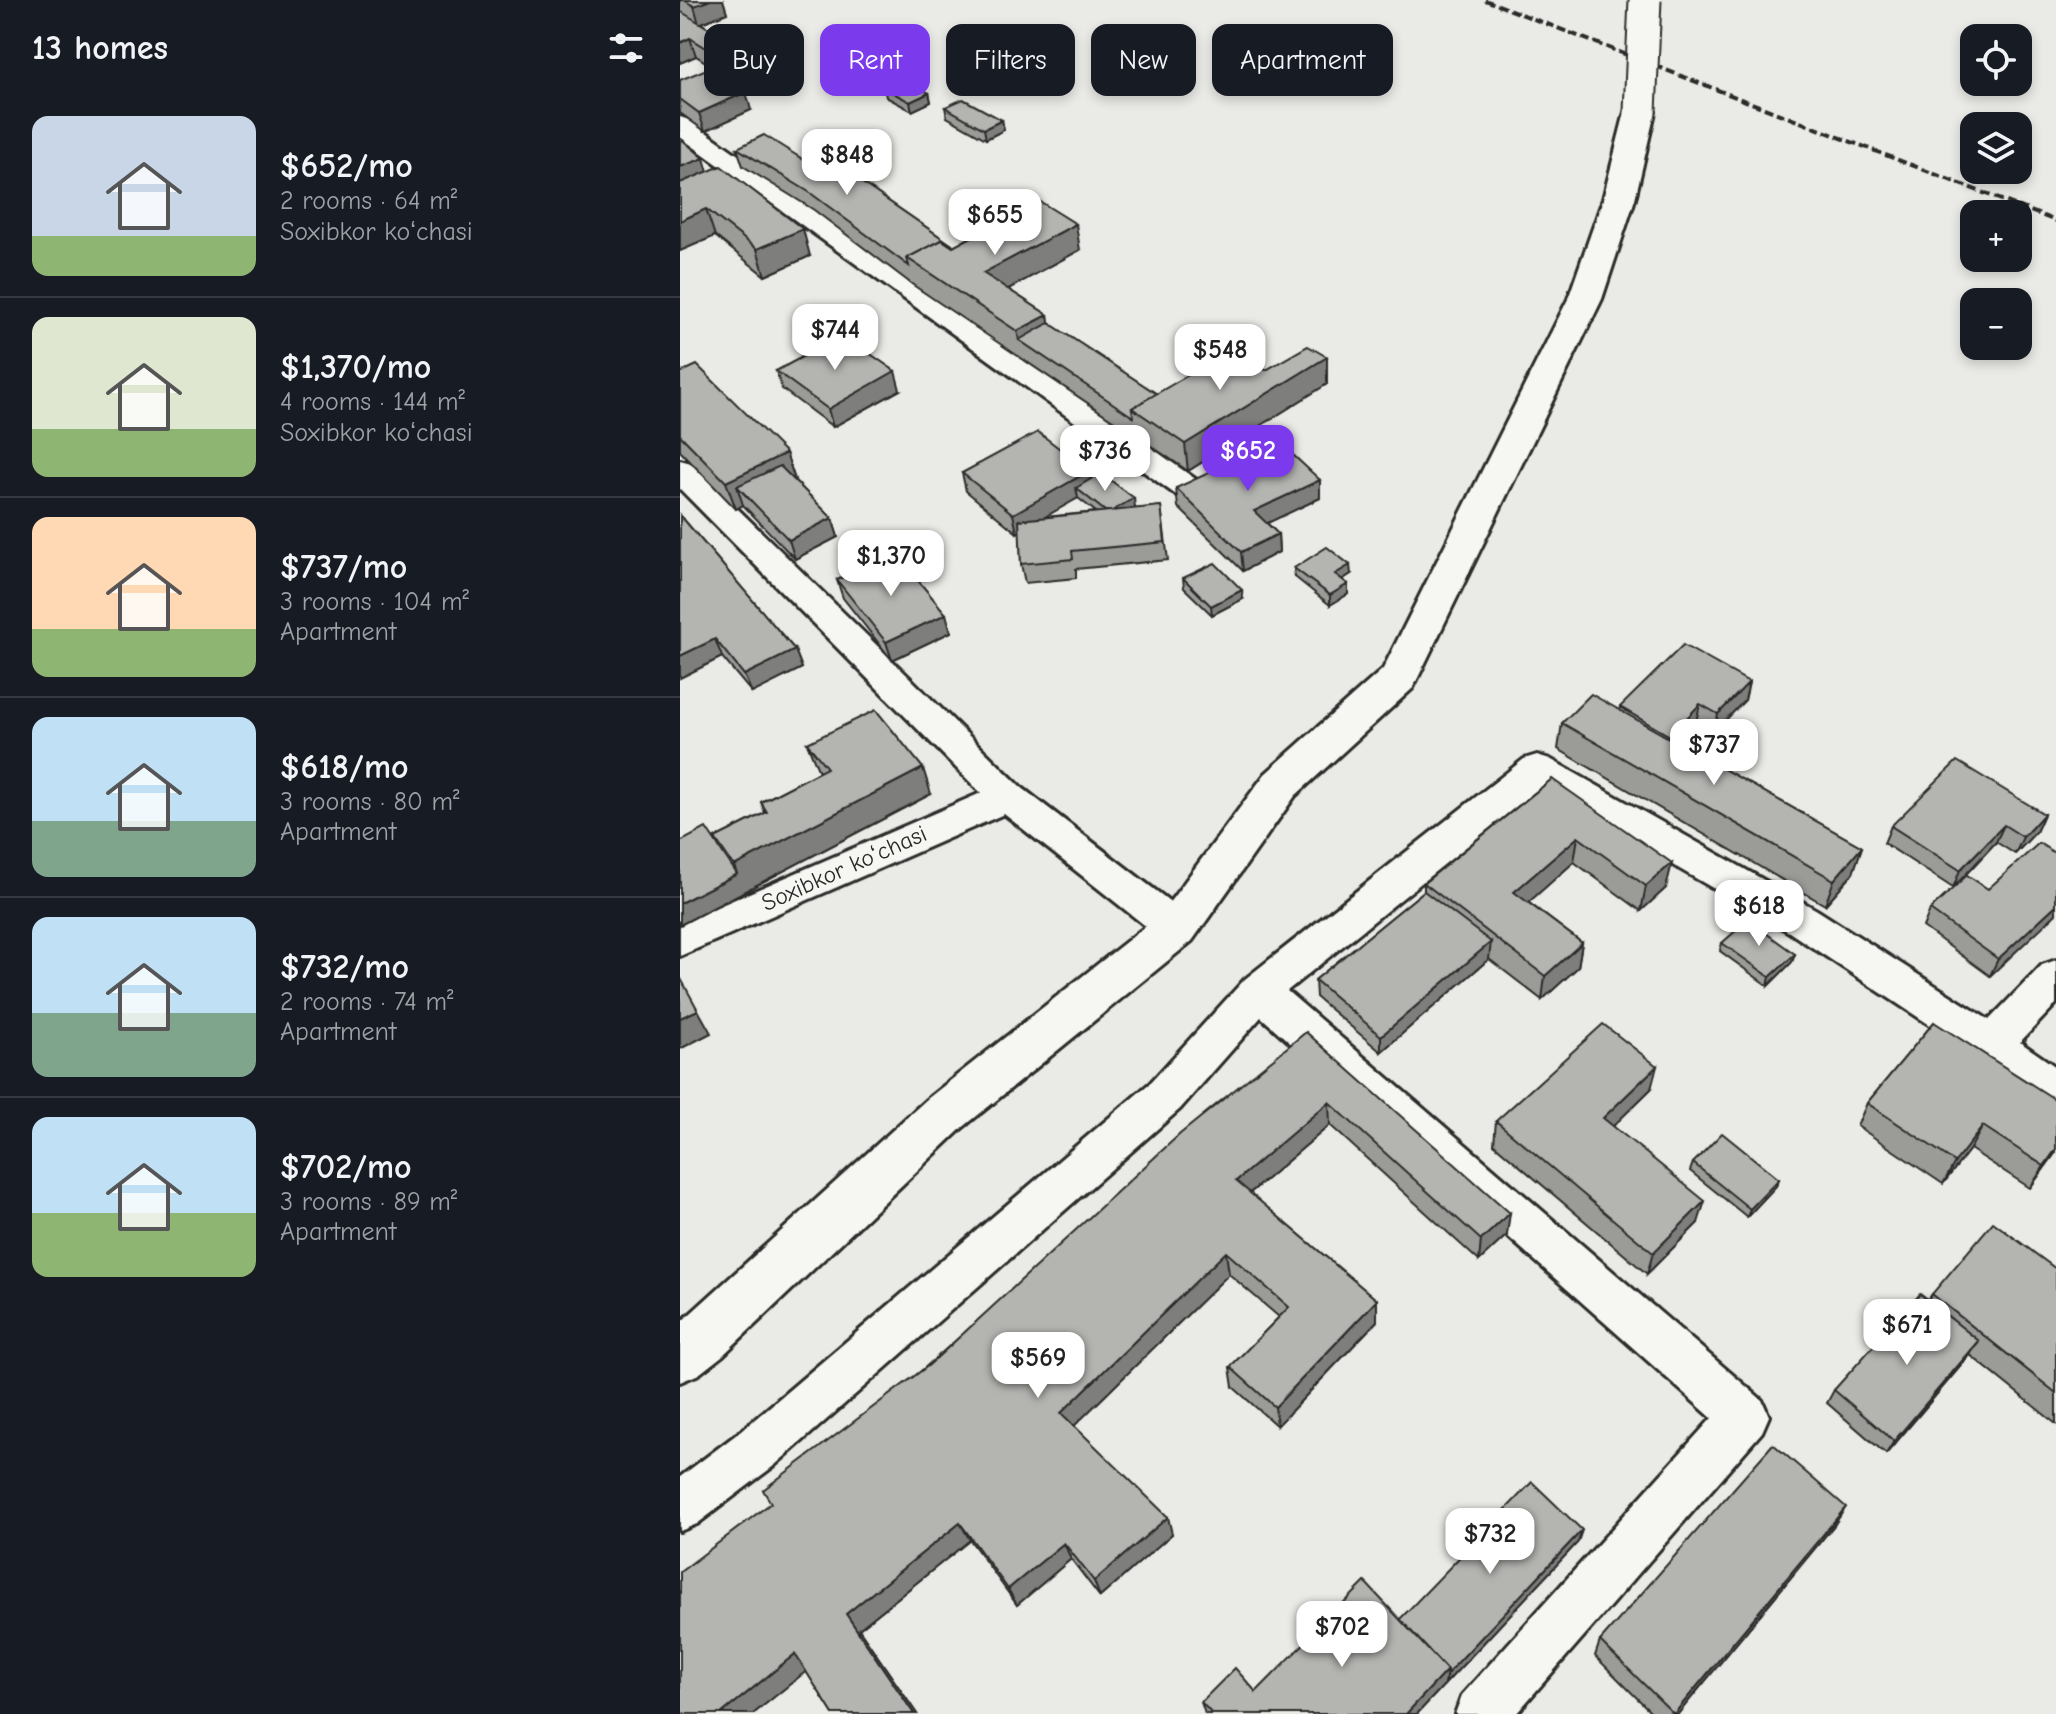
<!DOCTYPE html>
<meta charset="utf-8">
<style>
:root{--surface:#171b24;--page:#242831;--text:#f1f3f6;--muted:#9ea1a6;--line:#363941;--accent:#7c3aed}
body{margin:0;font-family:"Comic Neue",sans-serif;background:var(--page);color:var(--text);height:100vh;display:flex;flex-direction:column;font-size:30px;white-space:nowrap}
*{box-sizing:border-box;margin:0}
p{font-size:26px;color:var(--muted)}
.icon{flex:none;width:44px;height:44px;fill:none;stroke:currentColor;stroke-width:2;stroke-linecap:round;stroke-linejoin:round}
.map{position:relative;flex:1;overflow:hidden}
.side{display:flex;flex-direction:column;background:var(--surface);width:680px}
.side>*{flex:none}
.guide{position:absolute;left:24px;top:24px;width:760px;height:72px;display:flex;gap:16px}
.fabs{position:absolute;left:1280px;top:24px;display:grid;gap:16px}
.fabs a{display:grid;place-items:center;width:72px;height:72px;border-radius:16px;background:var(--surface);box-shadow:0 4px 12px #0003;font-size:40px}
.price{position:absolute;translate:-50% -68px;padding:0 18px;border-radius:16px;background:#fff;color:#222;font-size:26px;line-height:52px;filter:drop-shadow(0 2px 4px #0008)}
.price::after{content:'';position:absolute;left:50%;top:48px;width:24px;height:18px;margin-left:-12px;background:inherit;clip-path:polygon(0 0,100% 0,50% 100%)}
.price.active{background:var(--accent);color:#fff}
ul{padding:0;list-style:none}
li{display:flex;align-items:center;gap:24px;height:200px;padding:0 32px}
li+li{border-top:2px solid var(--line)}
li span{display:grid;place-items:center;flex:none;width:224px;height:160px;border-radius:16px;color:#555}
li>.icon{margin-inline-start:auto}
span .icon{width:96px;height:96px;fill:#fffc;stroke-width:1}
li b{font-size:34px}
h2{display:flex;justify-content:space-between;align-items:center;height:96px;padding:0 32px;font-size:34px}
.pill{padding:0 28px;border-radius:16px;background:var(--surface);box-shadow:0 4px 12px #0003;font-size:28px;line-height:72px}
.pill.active{background:var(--accent);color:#fff}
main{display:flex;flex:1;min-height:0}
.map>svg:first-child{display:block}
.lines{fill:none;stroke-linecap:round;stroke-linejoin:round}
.minor-casing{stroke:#2b2b2b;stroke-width:6}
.primary-casing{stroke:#2b2b2b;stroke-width:6}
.minor{fill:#f6f6f2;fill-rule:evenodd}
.primary{fill:#f6f6f2;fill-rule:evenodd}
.rail{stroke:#2b2b2b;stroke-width:4;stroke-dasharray:9 4;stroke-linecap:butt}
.primary-bridge-casing{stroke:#2b2b2b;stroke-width:35;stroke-linecap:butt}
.primary-bridge{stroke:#f6f6f2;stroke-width:31}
.wall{fill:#9b9b98;stroke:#2b2b2b;stroke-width:2;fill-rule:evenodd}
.shaded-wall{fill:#7e7e7c;stroke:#2b2b2b;stroke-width:2}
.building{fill:#b4b4b1;stroke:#2b2b2b;stroke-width:2}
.labels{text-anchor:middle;stroke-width:8;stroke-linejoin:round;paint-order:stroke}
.street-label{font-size:24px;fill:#2b2b2b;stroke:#f6f6f2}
</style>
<main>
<section class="side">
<h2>13 homes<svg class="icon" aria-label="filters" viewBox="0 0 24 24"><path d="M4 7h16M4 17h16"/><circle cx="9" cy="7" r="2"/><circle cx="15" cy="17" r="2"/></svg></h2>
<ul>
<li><span style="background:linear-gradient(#c9d6e8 75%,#8fb573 0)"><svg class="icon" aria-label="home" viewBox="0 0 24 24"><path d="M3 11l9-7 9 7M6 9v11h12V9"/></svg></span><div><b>$652/mo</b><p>2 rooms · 64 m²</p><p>Soxibkor koʻchasi</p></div></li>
<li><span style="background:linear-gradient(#dfe7d0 70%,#8fb573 0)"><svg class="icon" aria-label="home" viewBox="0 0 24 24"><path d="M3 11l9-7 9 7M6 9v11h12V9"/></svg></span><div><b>$1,370/mo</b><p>4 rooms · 144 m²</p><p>Soxibkor koʻchasi</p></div></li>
<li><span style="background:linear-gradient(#ffd9b3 70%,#8fb573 0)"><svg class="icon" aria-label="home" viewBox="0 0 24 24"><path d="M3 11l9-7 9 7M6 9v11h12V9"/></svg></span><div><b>$737/mo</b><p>3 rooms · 104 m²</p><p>Apartment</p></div></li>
<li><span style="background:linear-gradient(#bfe0f5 65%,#7fa58c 0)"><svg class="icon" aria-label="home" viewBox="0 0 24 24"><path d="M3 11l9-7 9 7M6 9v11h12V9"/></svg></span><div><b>$618/mo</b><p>3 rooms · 80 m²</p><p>Apartment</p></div></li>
<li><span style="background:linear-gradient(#bfe0f5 60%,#7fa58c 0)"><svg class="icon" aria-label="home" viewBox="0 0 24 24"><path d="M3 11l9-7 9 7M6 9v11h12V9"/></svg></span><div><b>$732/mo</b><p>2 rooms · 74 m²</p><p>Apartment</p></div></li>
<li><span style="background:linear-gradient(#bfe0f5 60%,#8fb573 0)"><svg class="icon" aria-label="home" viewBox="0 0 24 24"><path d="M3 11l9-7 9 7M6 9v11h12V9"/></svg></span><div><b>$702/mo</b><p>3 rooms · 89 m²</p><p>Apartment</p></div></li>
</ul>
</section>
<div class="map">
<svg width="1376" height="1714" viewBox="0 0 1376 1714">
<rect width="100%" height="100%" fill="#eaeae6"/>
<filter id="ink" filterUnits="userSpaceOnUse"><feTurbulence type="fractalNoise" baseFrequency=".0125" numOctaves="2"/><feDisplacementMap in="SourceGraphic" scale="16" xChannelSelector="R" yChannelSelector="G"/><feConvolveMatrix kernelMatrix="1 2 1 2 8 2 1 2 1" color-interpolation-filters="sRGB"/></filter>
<g filter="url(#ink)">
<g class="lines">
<g class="minor-casing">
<g id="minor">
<polygon points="0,117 9,120 521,483 526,490 521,497 510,501 499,497 0,137"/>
<polygon points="0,460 11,463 341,787 510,917 516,928 510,939 496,944 482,939 324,814 0,956 0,923 301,793 0,489"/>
<polygon points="857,755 870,759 1137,910 1309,1020 1362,965 1376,960 1376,1004 1340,1042 1376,1067 1376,1109 1361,1104 1297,1056 1109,932 859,788 607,991 1082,1400 1089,1416 1082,1432 836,1714 775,1714 782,1695 1032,1418 581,1017 500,1109 95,1465 17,1524 0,1531 0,1477 61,1431 470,1083 565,979 844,759"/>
</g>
</g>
<g class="primary-casing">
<polygon id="primary" points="960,103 970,106 975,112 955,199 922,299 733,688 615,796 512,941 281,1129 42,1356 19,1374 0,1382 0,1323 247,1099 480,915 585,774 703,669 888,299 923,199 945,112 950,106"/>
</g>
<use href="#minor" class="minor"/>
<use href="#primary" class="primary"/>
<polyline class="rail" points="805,0 1376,221"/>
<g class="primary-bridge-casing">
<polyline id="primary-bridge" points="960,112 965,0"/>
</g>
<use href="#primary-bridge" class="primary-bridge"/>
</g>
<g class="wall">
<polygon points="0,0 43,0 47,13 21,23 78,58 83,76 62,85 16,56 0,63"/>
<polygon points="0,80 71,110 25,131 0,113"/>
<polygon points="204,88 249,93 251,102 232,111 206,97"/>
<polygon points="265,107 322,120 324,130 306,139 267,117"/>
<polygon points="57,148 132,165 175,160 180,179 178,180 272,245 273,247 289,238 287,226 400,250 328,289 368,315 369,323 477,394 647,357 647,384 508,471 233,285 134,210 63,166"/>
<polygon points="28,171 130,256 85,276 35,236 0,251"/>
<polygon points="96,371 220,390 153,427 102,389"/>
<polygon points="0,373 106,453 115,480 114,480 152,518 158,537 115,559 63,505 56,509 0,451"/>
<path d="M282 473 410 480 455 508 453 509 481 506 488 560 396 569V578L345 583 341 564 340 531 337 533 286 491ZM398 498 416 512 364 517 392 501Z"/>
<polygon points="640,480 640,498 587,523 598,534 599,552 563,571 498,507 496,488"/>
<polygon points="0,515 115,650 122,668 72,693 42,657 0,678"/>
<polygon points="614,568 671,574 662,580 668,594 650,605 615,577"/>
<polygon points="503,578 563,599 532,615 504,588"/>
<polygon points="157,580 271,632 212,660 163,598"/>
<polygon points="1069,682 1065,700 1034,732 1016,722 997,743 1182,847 1173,873 1145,905 878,749 882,723 940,710 940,707"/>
<polygon points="127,743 251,794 0,925 38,846 35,838 85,813 81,802 139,772"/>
<polygon points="872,779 986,888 961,911 894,862 848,902 902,943 898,967 862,1000 809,959 701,1052 636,997 635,980 744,891 744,883"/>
<polygon points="1364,814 1356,832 1335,854 1316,842 1273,888 1204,843 1211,826"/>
<polygon points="1376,854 1310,976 1243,927 1250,910 1308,889"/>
<polygon points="1042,943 1115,954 1112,962 1088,986 1040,951"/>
<polygon points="1254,1022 1376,1152 1350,1188 1290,1149 1263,1184 1177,1126 1187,1103"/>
<polygon points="626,1032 827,1235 799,1261 650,1125 570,1193 697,1300 697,1321 597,1426 553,1387 550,1367 599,1317 549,1274 394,1426 492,1534 420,1597 391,1559 337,1605 290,1540 179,1629 237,1714 153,1714 126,1671 73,1714 0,1714 91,1503"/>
<polygon points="971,1089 933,1126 1018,1223 967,1274 814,1144 816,1121"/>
<polygon points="1013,1163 1099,1179 1096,1186 1067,1217 1010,1171"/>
<polygon points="1376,1269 1376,1424 1290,1355 1206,1454 1147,1403 1154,1390 1248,1300 1252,1294"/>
<polygon points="1155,1524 998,1714 973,1714 915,1656 920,1641"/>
<polygon points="898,1542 737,1714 525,1714 521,1702 576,1692 720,1619"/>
</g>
<g class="shaded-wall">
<polygon points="30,0 43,0 47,13 19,24 14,6"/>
<polygon points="10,38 16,56 0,63 0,43"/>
<polygon points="78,58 83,76 62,85 57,67"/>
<polygon points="66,92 71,110 25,131 19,113"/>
<polygon points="249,93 251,102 232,111 230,102"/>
<polygon points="322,120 324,130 306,139 304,129"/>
<polygon points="24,158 29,176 0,188 0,167"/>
<polygon points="175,160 180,179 167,188 162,169"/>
<polygon points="26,209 35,236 0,251 0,221"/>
<polygon points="396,224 400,250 308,300 303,273"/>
<polygon points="123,229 130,256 85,276 77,249"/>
<polygon points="368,315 372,342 339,340 337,331"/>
<polygon points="647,357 647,384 508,471 505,444"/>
<polygon points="215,371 220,390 153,427 148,409"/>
<polygon points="106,453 115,480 71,501 57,486 63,505 56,509 46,482"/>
<polygon points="409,471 412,490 396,488 398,498 337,533 333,514"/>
<polygon points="640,480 640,498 575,529 574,511"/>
<polygon points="454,498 455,508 429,523 427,513"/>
<polygon points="152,518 158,537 115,559 109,540"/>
<polygon points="598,534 599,552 563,571 561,552"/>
<polygon points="670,565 671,574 655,584 655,574"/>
<polygon points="668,584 668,594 650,605 650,595"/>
<polygon points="562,590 563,599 532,615 531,606"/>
<polygon points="266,614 271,632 212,660 206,642"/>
<polygon points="35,639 42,657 0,678 0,656"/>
<polygon points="115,650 122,668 72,693 64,675"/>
<polygon points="1069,682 1065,700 1034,732 1038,714"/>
<polygon points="1020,704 1016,722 986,754 990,736"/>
<polygon points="243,768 251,794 0,925 0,903 57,874 54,866"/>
<polygon points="1364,814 1356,832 1335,854 1343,837"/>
<polygon points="1324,825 1316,842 1273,888 1280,870"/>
<polygon points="898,837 894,862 832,917 834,892"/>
<polygon points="1182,847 1173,873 1145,905 1154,880"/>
<polygon points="992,863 986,888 961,911 966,886"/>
<polygon points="1376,905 1376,914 1310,976 1318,959"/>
<polygon points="811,942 809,959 701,1052 701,1036"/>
<polygon points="902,943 898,967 862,1000 865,976"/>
<polygon points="1115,954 1112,962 1088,986 1090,977"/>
<polygon points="18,1010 31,1033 0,1049 0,1018"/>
<polygon points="977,1066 971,1089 918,1141 923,1118"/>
<polygon points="649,1102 650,1125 558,1203 556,1181"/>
<polygon points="1303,1126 1290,1149 1263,1184 1275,1162"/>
<polygon points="1376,1149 1376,1152 1350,1188 1364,1166"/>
<polygon points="1099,1179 1096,1186 1067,1217 1070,1209"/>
<polygon points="1025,1201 1018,1223 967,1274 973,1253"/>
<polygon points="830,1213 827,1235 799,1261 801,1240"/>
<polygon points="546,1252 549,1274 388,1432 381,1413"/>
<polygon points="697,1300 697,1321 597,1426 595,1407"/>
<polygon points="1299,1341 1290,1355 1206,1454 1214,1441"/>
<polygon points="1166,1507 1155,1524 998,1714 994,1714"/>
<polygon points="488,1517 492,1534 420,1597 414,1581"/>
<polygon points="280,1523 290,1540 179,1629 237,1714 234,1714 166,1614"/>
<polygon points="902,1530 898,1542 765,1684 767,1674"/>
<polygon points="384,1543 391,1559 337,1605 328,1589"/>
<polygon points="115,1654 129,1669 73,1714 41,1714"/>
<polygon points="767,1670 765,1684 737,1714 726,1714"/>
</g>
<g class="building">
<polygon points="4,0 30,0 14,6"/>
<polygon points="0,11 78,58 57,67 10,38 0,43"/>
<polygon points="29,68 66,92 19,113 0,99 0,80"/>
<polygon points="224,79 249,93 230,102 204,88"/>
<polygon points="283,99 322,120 304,129 265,107"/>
<polygon points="84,135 132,165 155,149 175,160 162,169 272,245 271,246 262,240 227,258 229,266 129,192 57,148"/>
<polygon points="0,138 24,158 0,167"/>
<polygon points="41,166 123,229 77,249 26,209 0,221 0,183"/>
<polygon points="348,194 396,224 303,273 368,315 337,331 227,258 262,240 273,247 299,233 287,226"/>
<polygon points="369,323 477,394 452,408 453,417 339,340"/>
<polygon points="163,335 215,371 148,409 96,371"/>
<polygon points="628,346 647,357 505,444 452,408 553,349 586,370"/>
<polygon points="17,365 106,453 46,482 0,435 0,373"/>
<polygon points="358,432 409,471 333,514 282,473"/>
<polygon points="598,441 640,480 574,511 598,534 561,552 496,488"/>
<polygon points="100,466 152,518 109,540 57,486"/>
<polygon points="421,473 454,498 432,511 425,511 396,488"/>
<polygon points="481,506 485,542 392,551 393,559 341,564 339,520"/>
<polygon points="0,515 115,650 64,675 35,639 0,656"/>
<polygon points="647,547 670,565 655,574 668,584 650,595 614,568"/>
<polygon points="216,554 266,614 206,642 157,580"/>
<polygon points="535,563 562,590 531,606 503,578"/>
<polygon points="1003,645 1069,682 1038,714 1020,704 990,736 940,707"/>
<polygon points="911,694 1182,847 1154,880 882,723"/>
<polygon points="196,710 243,768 54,866 35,838 87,812 81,802 147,768 127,743"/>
<polygon points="1277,761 1364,814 1343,837 1324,825 1280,870 1211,826"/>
<polygon points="872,779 992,863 966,886 898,837 834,892 902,943 865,976 744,883"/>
<polygon points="26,828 57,874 0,903 0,842"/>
<polygon points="1359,843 1376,854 1376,905 1318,959 1250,910 1287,875 1308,889"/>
<polygon points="744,891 811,942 701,1036 635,980"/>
<polygon points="1068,920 1115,954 1090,977 1042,943"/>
<polygon points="0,977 18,1010 0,1018"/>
<polygon points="1254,1022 1376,1100 1376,1149 1364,1166 1303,1126 1275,1162 1187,1103"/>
<polygon points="923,1024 977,1066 923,1118 1025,1201 973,1253 816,1121"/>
<polygon points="626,1032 830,1213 801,1240 649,1102 556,1181 697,1300 595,1407 550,1367 609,1307 546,1252 381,1413 488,1517 414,1581 384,1543 328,1589 280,1523 166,1614 234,1714 153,1714 115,1654 41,1714 0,1714 0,1572 91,1503 83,1490 249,1365 500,1134"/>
<polygon points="1042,1133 1099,1179 1070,1209 1013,1163"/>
<polygon points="1313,1222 1376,1269 1376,1393 1252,1294"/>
<polygon points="1240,1294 1299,1341 1214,1441 1154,1390"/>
<polygon points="1093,1444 1166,1507 994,1714 920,1641"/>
<polygon points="852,1482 902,1530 767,1674 767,1670 720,1619"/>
<polygon points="685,1582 767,1670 726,1714 532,1714 521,1702 555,1668 576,1692"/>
</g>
</g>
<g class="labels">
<g class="street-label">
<text transform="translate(164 868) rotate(-24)" y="8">Soxibkor koʻchasi</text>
</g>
</g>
</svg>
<div class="fabs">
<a><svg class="icon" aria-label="locate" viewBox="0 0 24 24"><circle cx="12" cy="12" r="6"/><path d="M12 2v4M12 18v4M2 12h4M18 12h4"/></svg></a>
<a><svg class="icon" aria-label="layers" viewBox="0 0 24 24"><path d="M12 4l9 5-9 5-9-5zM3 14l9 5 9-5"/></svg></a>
<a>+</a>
<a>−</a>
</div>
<b class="price" style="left:167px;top:197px">$848</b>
<b class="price" style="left:315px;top:257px">$655</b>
<b class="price" style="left:155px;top:372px">$744</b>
<b class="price" style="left:540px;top:392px">$548</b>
<b class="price" style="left:425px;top:493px">$736</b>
<b class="price active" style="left:568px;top:493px">$652</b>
<b class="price" style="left:211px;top:598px">$1,370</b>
<b class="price" style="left:1034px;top:787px">$737</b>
<b class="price" style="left:1079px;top:948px">$618</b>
<b class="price" style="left:1227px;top:1367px">$671</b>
<b class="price" style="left:358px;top:1400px">$569</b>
<b class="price" style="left:810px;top:1576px">$732</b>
<b class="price" style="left:662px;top:1669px">$702</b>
<div class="guide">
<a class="pill">Buy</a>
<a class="pill active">Rent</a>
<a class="pill">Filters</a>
<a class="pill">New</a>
<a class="pill">Apartment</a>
</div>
</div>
</main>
